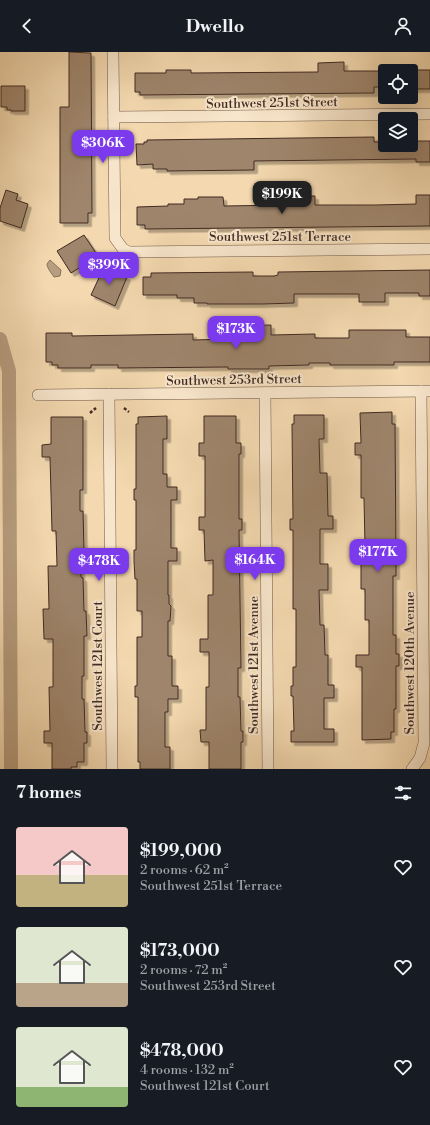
<!DOCTYPE html>
<meta charset="utf-8">
<style>
:root{--surface:#171b24;--page:#20242c;--text:#f1f3f6;--muted:#9ea1a6;--accent:#7c3aed}
body{margin:0;font-family:"Libre Bodoni",serif;background:var(--page);color:var(--text);height:100vh;display:flex;flex-direction:column;font-size:15px;white-space:nowrap}
*{box-sizing:border-box;margin:0}
p{font-size:13px;color:var(--muted)}
.icon{flex:none;width:22px;height:22px;fill:none;stroke:currentColor;stroke-width:2;stroke-linecap:round;stroke-linejoin:round}
.map{position:relative;height:717px;overflow:hidden}
.panel{display:flex;flex-direction:column;background:var(--surface);flex:1}
.panel>*{flex:none}
.fabs{position:absolute;left:378px;top:12px;display:grid;gap:8px}
.fabs a{display:grid;place-items:center;width:40px;height:40px;border-radius:4px;background:var(--surface);box-shadow:0 4px 16px #0002;font-size:20px}
.price{position:absolute;translate:-50% -34px;padding:0 9px;border-radius:8px;background:var(--accent);color:#fff;font-size:13px;line-height:26px;filter:drop-shadow(0 1px 2px #0008)}
.price::after{content:'';position:absolute;left:50%;top:24px;width:12px;height:9px;margin-left:-6px;background:inherit;clip-path:polygon(0 0,100% 0,50% 100%)}
.price.on{background:#222;color:#fff}
ul{padding:0;list-style:none}
li{display:flex;align-items:center;gap:12px;height:100px;padding:0 16px}
li span{display:grid;place-items:center;flex:none;width:112px;height:80px;border-radius:4px;color:#555}
li>.icon{margin-inline-start:auto}
span .icon{width:48px;height:48px;fill:#fffc;stroke-width:1}
li b{font-size:17px}
h2{display:flex;justify-content:space-between;align-items:center;height:48px;padding:0 16px;font-size:17px}
header{display:flex;justify-content:space-between;align-items:center;height:52px;padding:0 16px;background:var(--surface);font-size:18px;font-weight:700}
.map>svg:first-child{display:block}
.water{fill:#b79e80;stroke:#88705a}
.lines{fill:none;stroke-linecap:round;stroke-linejoin:round}
.canal{stroke:#b79e80;stroke-width:14}
.building{fill:#9e856c;stroke:#412a22;filter:url(#shadow)}
.minor-casing{stroke:#6e5646;stroke-width:12}
.path{stroke:#412a22;stroke-width:2.5;stroke-dasharray:3 2;stroke-linecap:butt}
.minor{stroke:#f8e6cc;stroke-width:11}
.labels{text-anchor:middle;stroke-width:4;stroke-linejoin:round;paint-order:stroke}
.street-label{font-size:13px;fill:#412a22;stroke:#f8e6cc}
</style>
<header><svg class="icon" aria-label="back" viewBox="0 0 24 24"><path d="M15 5l-7 7 7 7"/></svg>Dwello<svg class="icon" aria-label="person" viewBox="0 0 24 24"><circle cx="12" cy="8" r="4"/><path d="M4 21q1-7 8-7t8 7"/></svg></header>
<div class="map">
<svg width="430" height="717" viewBox="0 0 430 717">
<defs>
<filter id="shadow"><feDropShadow dx="3.5" dy="3.5" stdDeviation="0" flood-color="#0004"/></filter>
</defs>
<rect width="100%" height="100%" fill="#f4d9b0"/>
<filter id="stains"><feTurbulence type="fractalNoise" baseFrequency=".005" numOctaves="4"/><feColorMatrix values="0 0 0 0 .2 0 0 0 0 .09 0 0 0 0 .02 0 0 0 .5 -.17"/></filter>
<radialGradient id="worn" r=".72"><stop offset=".6" stop-color="#630" stop-opacity="0"/><stop offset="1" stop-color="#630" stop-opacity=".3"/></radialGradient>
<path class="water" d="M50 208 61 218 60 224 54 225C52 222 47 216 47 212Z"/>
<g class="lines">
<polyline class="canal" points="0,287 9,319 9,334 11,717"/>
</g>
<g class="building">
<polygon points="69,0 91,1 92,161 88,161 88,171 60,171 60,55 69,55"/>
<polygon points="344,10 344,19 385,19 385,35 374,35 374,41 140,43 140,40 135,40 135,21 166,21 166,18 191,18 191,21 318,20 318,11"/>
<rect x="414" y="18" width="16" height="19"/>
<polygon points="1,34 25,34 25,59 11,59 11,58 7,58 7,55 1,55"/>
<polygon points="374,85 374,90 385,90 385,93 416,93 416,89 430,89 430,110 416,110 416,107 254,109 254,118 167,119 167,117 153,117 153,112 137,113 136,92 144,92 144,90 147,90 147,88"/>
<polygon points="6,138 18,142 16,148 28,152 21,176 0,169 0,156"/>
<polygon points="416,143 430,143 430,174 145,177 145,173 137,173 137,155 168,154 168,152 184,152 184,147 198,147 198,145 223,145 224,154 289,153 289,144 315,144 315,153 375,153 416,152"/>
<polygon points="84,183 98,204 71,221 57,199"/>
<polygon points="104,215 127,225 115,254 91,243"/>
<polygon points="430,218 430,244 419,244 419,241 385,241 385,250 359,250 359,242 294,242 294,251 263,252 207,252 207,251 194,251 194,246 177,246 177,243 143,243 143,225 151,225 151,221 253,220 253,224 274,224 278,223 278,220"/>
<polygon points="271,273 271,283 315,282 315,286 349,286 349,278 406,278 406,285 430,285 430,310 394,310 394,313 330,313 330,311 309,311 309,313 269,314 269,317 228,317 228,315 118,316 118,313 91,313 91,316 58,316 58,313 52,313 52,310 46,310 46,281 72,281 72,284 193,282 193,288 228,287 228,274"/>
<polygon points="392,360 392,372 395,372 396,507 396,524 393,524 393,583 396,583 396,602 399,602 399,614 396,614 396,657 394,657 394,680 391,680 391,687 362,688 362,615 356,615 356,603 369,603 369,568 365,568 365,537 361,537 361,508 356,508 356,494 365,494 364,446 361,446 361,403 355,403 355,391 361,391 360,361"/>
<polygon points="294,363 324,363 324,387 319,387 320,421 327,421 328,464 333,464 333,477 320,477 320,512 328,512 328,538 319,538 320,573 324,573 325,603 328,603 328,633 334,633 334,646 324,646 324,677 334,677 334,690 291,690 291,679 294,679 293,644 291,644 291,634 293,634 293,615 296,615 296,557 293,557 293,478 290,478 290,467 293,467 292,372 294,372"/>
<polygon points="167,364 167,387 163,387 163,422 167,422 167,435 177,435 177,448 171,448 171,496 177,496 177,509 168,509 168,543 169,543 169,552 171,554 170,569 168,569 168,604 172,604 172,634 178,634 178,647 168,647 168,660 165,660 165,695 170,695 170,717 140,717 140,710 138,710 138,645 135,645 135,634 137,634 137,585 142,585 142,559 137,559 137,527 135,527 134,509 134,498 136,498 136,448 134,448 134,437 136,437 136,372 138,372 138,365"/>
<polygon points="204,364 236,364 236,391 241,391 241,402 239,402 239,467 242,467 242,478 239,478 241,616 238,616 238,645 240,645 241,679 243,679 243,690 241,690 241,717 209,717 209,690 201,690 200,678 206,678 206,635 209,635 209,600 200,600 200,587 208,587 208,543 213,543 213,508 205,509 204,478 199,478 199,465 205,465 205,404 199,404 199,391 204,391"/>
<polygon points="51,365 83,365 83,438 80,438 80,459 83,459 84,498 81,498 81,525 83,526 84,559 86,559 87,584 84,584 84,624 82,624 82,647 84,647 85,680 87,680 87,691 84,691 84,710 77,710 77,715 71,715 71,717 52,717 52,691 44,691 44,679 50,679 49,635 53,635 53,587 44,587 43,557 49,557 48,514 57,514 56,479 52,479 50,405 42,405 42,393 51,392"/>
</g>
<g class="lines">
<g class="minor-casing">
<g id="minor">
<polyline points="113,0 115,186 123,197 129,200 430,197"/>
<polyline points="114,65 430,62"/>
<polyline points="265,341 268,717"/>
<polyline points="109,342 112,717"/>
<polyline points="38,343 430,339"/>
<polyline points="412,717 420,706 424,691 421,339"/>
</g>
</g>
<g class="path">
<polyline points="124,356 129,360"/>
<polyline points="90,361 96,356"/>
</g>
<use href="#minor" class="minor"/>
</g>
<g class="labels">
<g class="street-label">
<text transform="translate(272 50) rotate(-1)" y="5">Southwest 251st Street</text>
<text x="280" y="189">Southwest 251st Terrace</text>
<text transform="translate(234 327) rotate(-1)" y="5">Southwest 253rd Street</text>
<text transform="translate(409 611) rotate(-90)" y="5">Southwest 120th Avenue</text>
<text transform="translate(253 613) rotate(-90)" y="5">Southwest 121st Avenue</text>
<text transform="translate(97 614) rotate(-90)" y="5">Southwest 121st Court</text>
</g>
</g>
<rect width="100%" height="100%" filter="url(#stains)"/>
<rect width="100%" height="100%" fill="url(#worn)"/>
</svg>
<div class="fabs">
<a><svg class="icon" aria-label="locate" viewBox="0 0 24 24"><circle cx="12" cy="12" r="6"/><path d="M12 2v4M12 18v4M2 12h4M18 12h4"/></svg></a>
<a><svg class="icon" aria-label="layers" viewBox="0 0 24 24"><path d="M12 4l9 5-9 5-9-5zM3 14l9 5 9-5"/></svg></a>
</div>
<b class="price" style="left:103px;top:112px">$306K</b>
<b class="price on" style="left:282px;top:163px">$199K</b>
<b class="price" style="left:109px;top:234px">$399K</b>
<b class="price" style="left:236px;top:298px">$173K</b>
<b class="price" style="left:378px;top:521px">$177K</b>
<b class="price" style="left:255px;top:529px">$164K</b>
<b class="price" style="left:99px;top:530px">$478K</b>
</div>
<section class="panel">
<h2>7 homes<svg class="icon" aria-label="filters" viewBox="0 0 24 24"><path d="M4 7h16M4 17h16"/><circle cx="9" cy="7" r="2"/><circle cx="15" cy="17" r="2"/></svg></h2>
<ul>
<li><span style="background:linear-gradient(#f6c9c9 60%,#c2b280 0)"><svg class="icon" aria-label="home" viewBox="0 0 24 24"><path d="M3 11l9-7 9 7M6 9v11h12V9"/></svg></span><div><b>$199,000</b><p>2 rooms · 62 m²</p><p>Southwest 251st Terrace</p></div><svg class="icon" aria-label="heart" viewBox="0 0 24 24"><path d="M12 20l-8-8c-3-5 5-10 8-4 3-6 11-1 8 4z"/></svg></li>
<li><span style="background:linear-gradient(#dfe7d0 70%,#b9a48a 0)"><svg class="icon" aria-label="home" viewBox="0 0 24 24"><path d="M3 11l9-7 9 7M6 9v11h12V9"/></svg></span><div><b>$173,000</b><p>2 rooms · 72 m²</p><p>Southwest 253rd Street</p></div><svg class="icon" aria-label="heart" viewBox="0 0 24 24"><path d="M12 20l-8-8c-3-5 5-10 8-4 3-6 11-1 8 4z"/></svg></li>
<li><span style="background:linear-gradient(#dfe7d0 75%,#8fb573 0)"><svg class="icon" aria-label="home" viewBox="0 0 24 24"><path d="M3 11l9-7 9 7M6 9v11h12V9"/></svg></span><div><b>$478,000</b><p>4 rooms · 132 m²</p><p>Southwest 121st Court</p></div><svg class="icon" aria-label="heart" viewBox="0 0 24 24"><path d="M12 20l-8-8c-3-5 5-10 8-4 3-6 11-1 8 4z"/></svg></li>
</ul>
</section>
